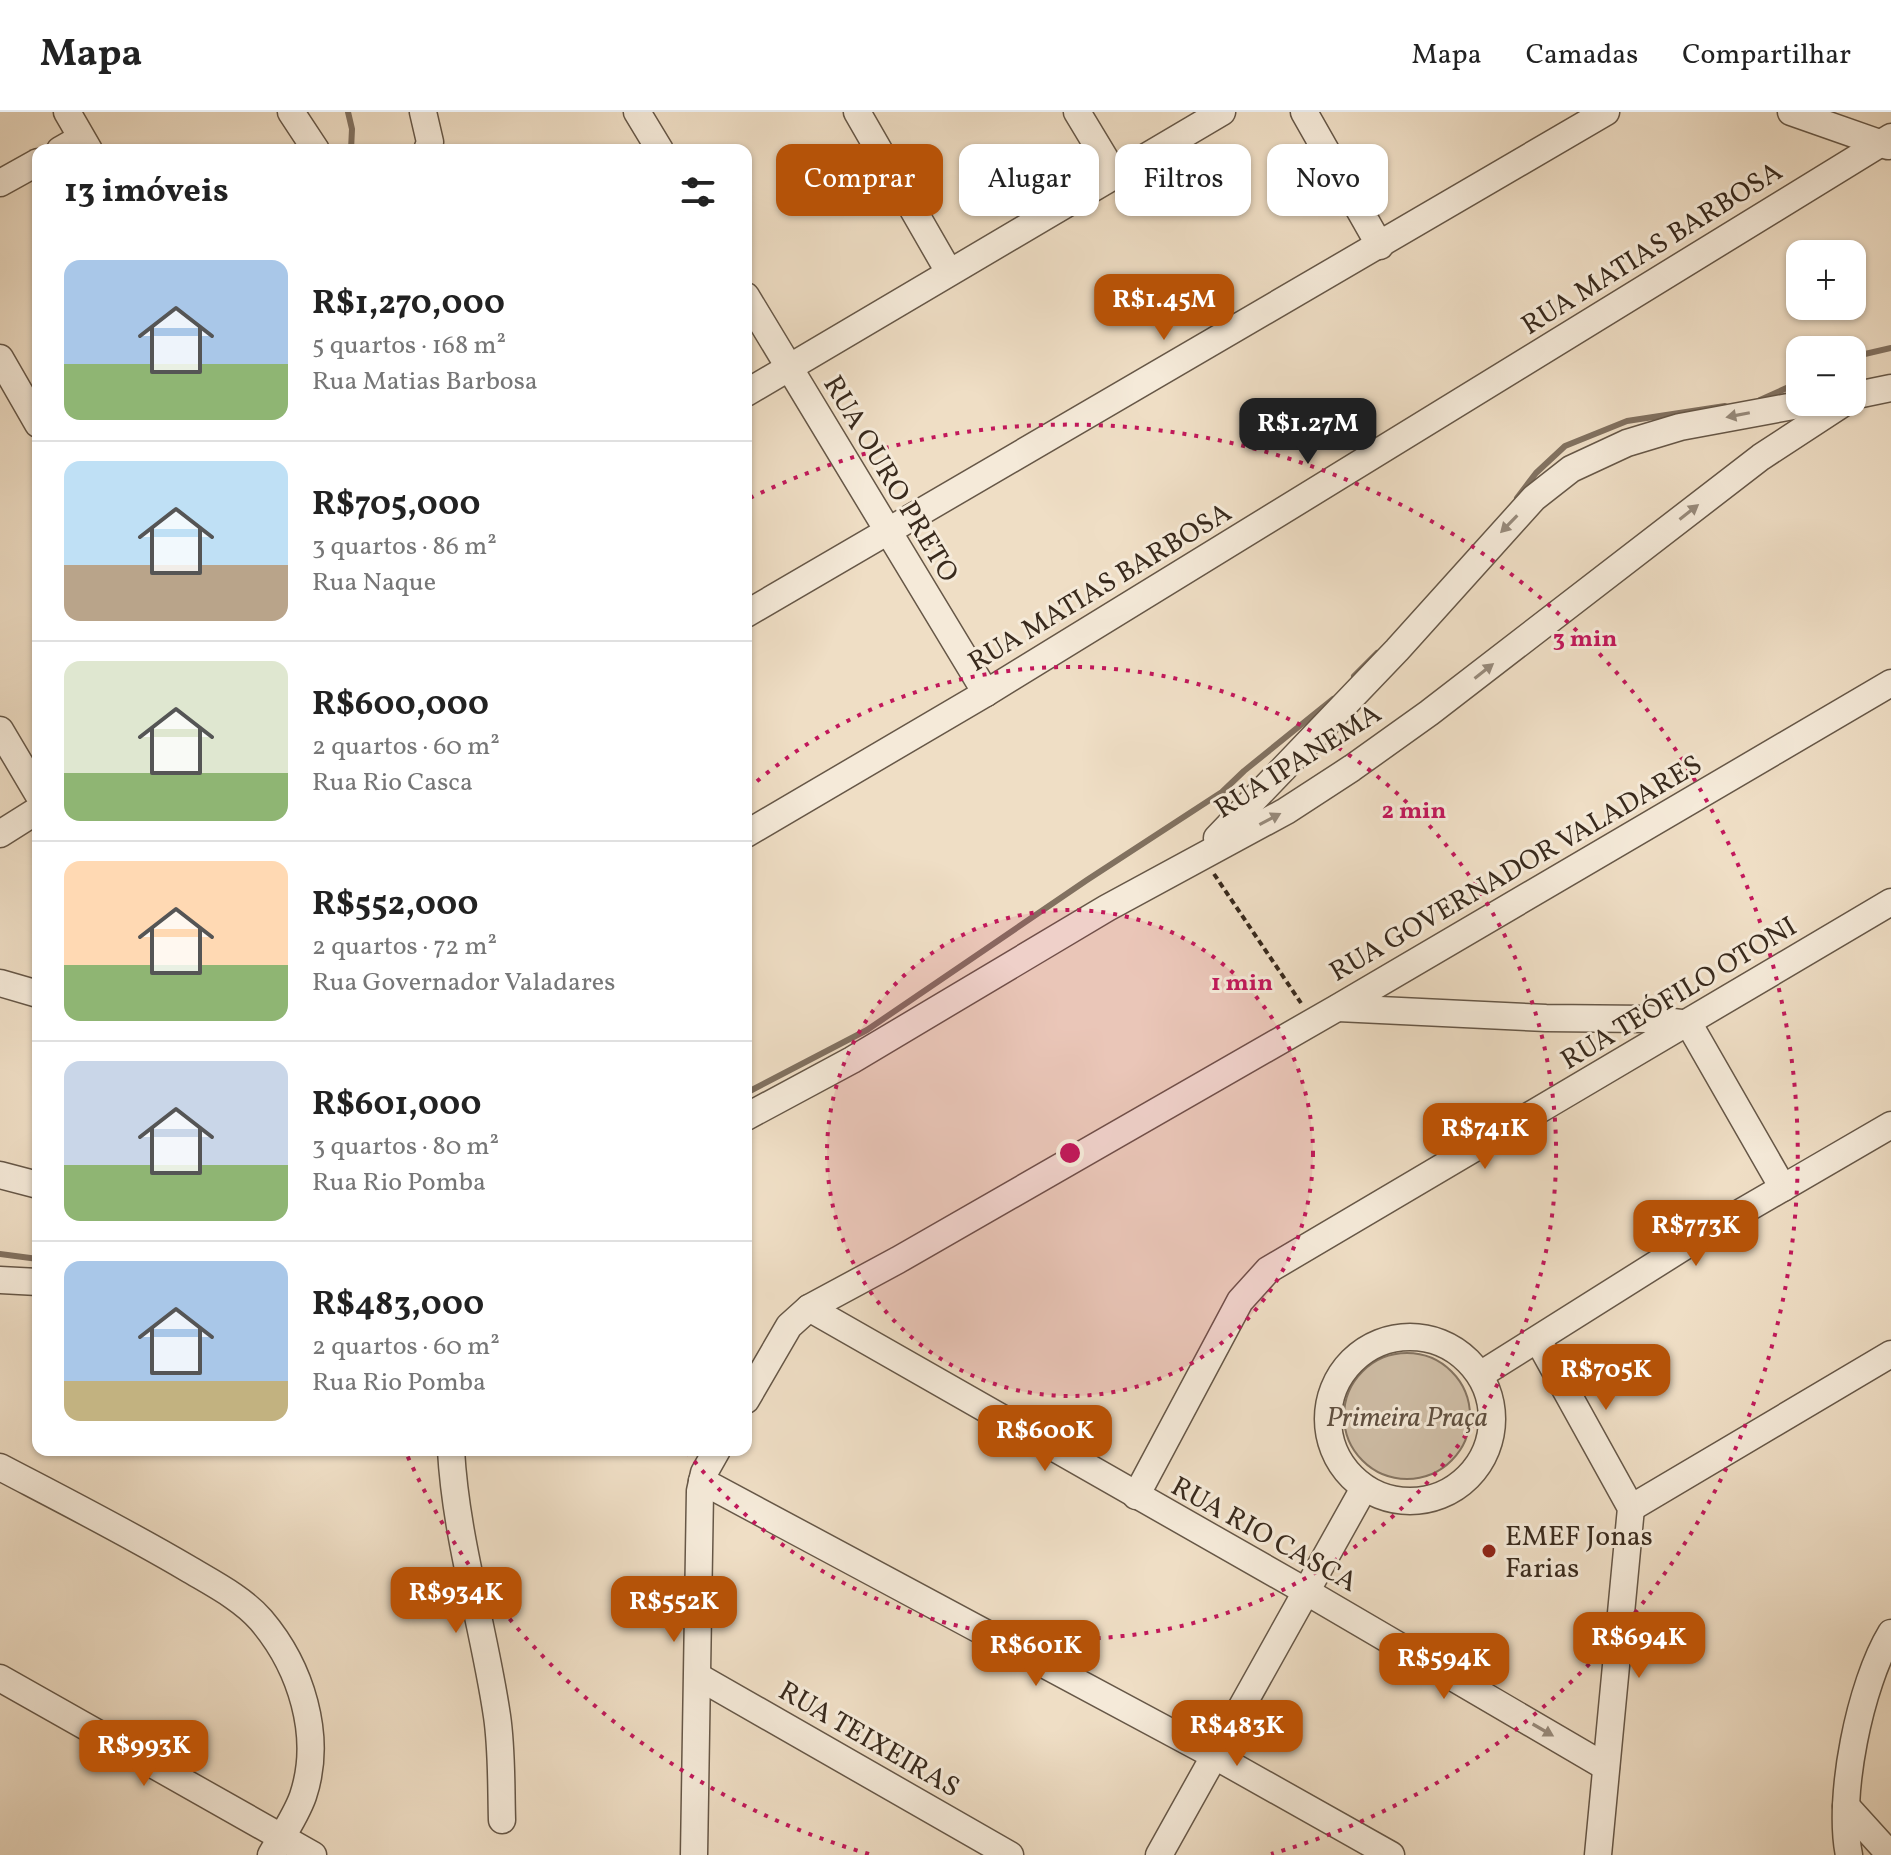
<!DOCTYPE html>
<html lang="pt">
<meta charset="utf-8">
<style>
:root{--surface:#fff;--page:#f6f6f6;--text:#222;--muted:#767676;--line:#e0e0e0;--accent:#b45309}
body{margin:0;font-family:Vollkorn,serif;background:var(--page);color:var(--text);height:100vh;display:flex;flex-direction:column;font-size:30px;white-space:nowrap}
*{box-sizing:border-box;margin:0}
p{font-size:26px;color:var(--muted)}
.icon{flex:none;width:44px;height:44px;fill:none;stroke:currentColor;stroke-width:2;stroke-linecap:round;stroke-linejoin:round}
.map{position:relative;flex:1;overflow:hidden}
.drawer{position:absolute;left:32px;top:32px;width:720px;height:1312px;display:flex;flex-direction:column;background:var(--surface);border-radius:16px;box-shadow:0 2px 6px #0004}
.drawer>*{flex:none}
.banner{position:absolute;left:776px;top:32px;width:760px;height:72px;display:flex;gap:16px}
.tools{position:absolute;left:1786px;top:128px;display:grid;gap:16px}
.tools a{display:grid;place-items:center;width:80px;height:80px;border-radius:16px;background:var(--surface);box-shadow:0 2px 6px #0004;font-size:40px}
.price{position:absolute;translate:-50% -68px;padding:0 18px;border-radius:16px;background:var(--accent);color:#fff;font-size:26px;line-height:52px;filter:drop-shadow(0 2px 4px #0008)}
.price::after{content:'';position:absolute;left:50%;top:48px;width:24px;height:18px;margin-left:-12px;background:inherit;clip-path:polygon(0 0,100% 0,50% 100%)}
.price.current{background:#222;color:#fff}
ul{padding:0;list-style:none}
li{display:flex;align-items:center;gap:24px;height:200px;padding:0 32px}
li+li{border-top:2px solid var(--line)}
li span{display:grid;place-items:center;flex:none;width:224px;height:160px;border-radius:16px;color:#555}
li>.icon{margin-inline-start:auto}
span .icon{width:96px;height:96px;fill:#fffc;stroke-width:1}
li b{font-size:34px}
h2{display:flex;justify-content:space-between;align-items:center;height:96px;padding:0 32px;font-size:34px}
.tag{padding:0 28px;border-radius:16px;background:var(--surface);box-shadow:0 2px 6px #0004;font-size:28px;line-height:72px}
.tag.current{background:var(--accent);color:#fff}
header{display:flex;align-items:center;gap:48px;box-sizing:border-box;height:112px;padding:0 40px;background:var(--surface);border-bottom:2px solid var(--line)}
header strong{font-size:38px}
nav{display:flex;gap:44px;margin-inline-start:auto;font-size:28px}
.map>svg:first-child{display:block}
.green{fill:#d0bfa8;stroke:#847462;stroke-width:2}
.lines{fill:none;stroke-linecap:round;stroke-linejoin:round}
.stream{stroke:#817160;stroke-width:6}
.minor-casing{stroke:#665747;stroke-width:29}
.path{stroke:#392a1d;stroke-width:4;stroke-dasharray:6 4;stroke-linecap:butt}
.minor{stroke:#f5ead9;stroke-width:26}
.oneway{fill:#978a7b}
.ring{fill:none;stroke:#c2185b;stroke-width:4;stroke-dasharray:4 8}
.poi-dot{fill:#8f2418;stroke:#f5ead9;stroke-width:3}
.labels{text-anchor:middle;stroke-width:6;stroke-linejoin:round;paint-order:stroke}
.street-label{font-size:28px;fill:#392a1d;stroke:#f5ead9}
.park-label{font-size:28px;font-style:italic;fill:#5f4f40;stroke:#f5ead9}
.poi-label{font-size:28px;fill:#392a1d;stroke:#f5ead9;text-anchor:start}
.centre{fill:#c2185b;stroke:#f5ead9;stroke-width:4}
.ring-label{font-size:24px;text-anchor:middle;font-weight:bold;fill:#c2185b;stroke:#f5ead9;stroke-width:6;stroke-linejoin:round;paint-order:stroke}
</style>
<header>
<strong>Mapa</strong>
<nav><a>Mapa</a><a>Camadas</a><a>Compartilhar</a></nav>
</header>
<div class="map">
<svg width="1891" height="1743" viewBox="0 0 1891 1743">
<rect width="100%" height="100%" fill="#efdec5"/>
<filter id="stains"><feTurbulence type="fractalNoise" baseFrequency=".0025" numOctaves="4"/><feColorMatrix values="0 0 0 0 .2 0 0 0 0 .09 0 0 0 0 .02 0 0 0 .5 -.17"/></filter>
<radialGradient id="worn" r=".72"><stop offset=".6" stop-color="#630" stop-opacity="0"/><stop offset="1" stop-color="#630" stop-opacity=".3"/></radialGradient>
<circle class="green" cx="1407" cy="1304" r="63"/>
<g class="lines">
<g class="stream">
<polyline points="348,0 352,17 351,38"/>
<polyline points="1852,245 1891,236"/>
<polyline points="1760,288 1800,270"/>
<polyline points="1517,386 1536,361 1565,334 1627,309 1725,294"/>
<polyline points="1354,564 1377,541"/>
<polyline points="746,981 867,918 1087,768 1222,680 1244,659 1333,587"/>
<polyline points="0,1142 38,1147"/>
</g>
<g class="minor-casing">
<g id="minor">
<polyline points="67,0 89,38"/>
<polyline points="291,0 316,38"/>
<polyline points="423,0 430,30 427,38"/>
<polyline points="637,0 660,38"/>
<polyline points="857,0 949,160"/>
<polyline points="1077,0 1115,63"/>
<polyline points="1304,0 1380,134"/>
<polyline points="1791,0 1888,34"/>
<polyline points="60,38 81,26"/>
<polyline points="0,71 38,50"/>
<polyline points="746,184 986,581"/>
<polyline points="0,246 38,312"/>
<polyline points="746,281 1222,0"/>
<polyline points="1852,284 1891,276"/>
<polyline points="746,502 1606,0"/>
<polyline points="0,618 38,682"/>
<polyline points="0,722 38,698"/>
<polyline points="746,722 986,581 1891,25"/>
<polyline points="1217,726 1397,538 1534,386 1571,357 1627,331 1680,315 1815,290"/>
<polyline points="0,871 38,882"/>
<polyline points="1338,896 1546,906 1648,907 1689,912 1783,1076"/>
<polyline points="746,1005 852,948 1107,796 1286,699 1352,656 1429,601 1761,345 1845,290"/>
<polyline points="0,1063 38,1073"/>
<polyline points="0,1168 38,1170"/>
<polyline points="809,1196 1307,1480 1606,1655"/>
<circle cx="1410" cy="1307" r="82"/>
<polyline points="1538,1228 1631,1396 1598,1743"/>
<polyline points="1480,1263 1712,1117 1891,1013"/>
<polyline points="746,1288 789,1214 809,1196 898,1148 1337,896 1891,571"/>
<path d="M451 1338C456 1428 484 1515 497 1604 502 1638 501 1673 502 1708"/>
<path d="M0 1355C63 1388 126 1420 187 1456 212 1471 242 1486 261 1508 301 1555 323 1624 303 1684 296 1704 282 1724 271 1743"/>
<polyline points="702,1369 1215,1644 1391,1743"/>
<polyline points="1136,1384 1240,1189 1268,1158 1891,790"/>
<polyline points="1631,1396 1891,1242"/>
<polyline points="699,1565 1010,1743"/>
<polyline points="0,1566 313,1743"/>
<polyline points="1846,1694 1884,1736"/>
<polyline points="694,1743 700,1379 704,1361 717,1338"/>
<polyline points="1159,1743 1364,1376"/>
<path d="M1849 1743C1837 1685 1860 1572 1891 1521"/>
</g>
</g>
<polyline class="path" points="1214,762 1301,891"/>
<use href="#minor" class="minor"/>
</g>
<defs><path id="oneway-solid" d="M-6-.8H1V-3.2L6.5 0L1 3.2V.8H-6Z" transform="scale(2)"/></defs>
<g class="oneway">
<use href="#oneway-solid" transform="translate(1738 303) rotate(169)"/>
<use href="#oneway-solid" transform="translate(1689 400) rotate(-38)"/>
<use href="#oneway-solid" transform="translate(1509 412) rotate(134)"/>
<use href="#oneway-solid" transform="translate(1484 559) rotate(-38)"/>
<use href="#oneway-solid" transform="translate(1270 707) rotate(-28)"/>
<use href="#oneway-solid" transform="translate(1543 1618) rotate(30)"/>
</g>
<circle cx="1070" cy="1041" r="243" fill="#c2185b" fill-opacity=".12"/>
<g class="ring">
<circle cx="1070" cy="1041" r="243"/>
<path d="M748 677A486 486 0 1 1 687 1340"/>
<path d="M869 1742A729 729 0 0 1 407 1343M750 386A729 729 0 1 1 1271 1742"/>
</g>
<circle class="poi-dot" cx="1489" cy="1439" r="8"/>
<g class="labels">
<g class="street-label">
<text transform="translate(1651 135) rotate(-32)" y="10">RUA MATIAS BARBOSA</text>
<text transform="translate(892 366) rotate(59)" y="10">RUA OURO PRETO</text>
<text transform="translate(1099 474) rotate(-31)" y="10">RUA MATIAS BARBOSA</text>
<text transform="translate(1297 648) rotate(-32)" y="10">RUA IPANEMA</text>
<text transform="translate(1515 755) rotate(-30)" y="10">RUA GOVERNADOR VALADARES</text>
<text transform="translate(1678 880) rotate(-31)" y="10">RUA TEÓFILO OTONI</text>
<text transform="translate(1265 1421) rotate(29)" y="10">RUA RIO CASCA</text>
<text transform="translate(870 1626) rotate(30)" y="10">RUA TEIXEIRAS</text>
</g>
<g class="park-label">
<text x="1407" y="1314">Primeira Praça</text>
</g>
<g class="poi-label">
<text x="1505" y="1433">EMEF Jonas<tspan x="1505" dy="32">Farias</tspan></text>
</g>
</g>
<circle cx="1070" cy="1041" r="12" class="centre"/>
<g class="ring-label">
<text x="1585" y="534">3 min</text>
<text x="1414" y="706">2 min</text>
<text x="1242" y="878">1 min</text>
</g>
<rect width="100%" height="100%" filter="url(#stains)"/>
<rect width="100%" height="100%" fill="url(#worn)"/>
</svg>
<div class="tools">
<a>+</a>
<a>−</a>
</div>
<b class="price" style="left:1164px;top:230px">R$1.45M</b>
<b class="price current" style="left:1308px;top:354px">R$1.27M</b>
<b class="price" style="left:1485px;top:1059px">R$741K</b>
<b class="price" style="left:1696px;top:1156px">R$773K</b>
<b class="price" style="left:1606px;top:1300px">R$705K</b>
<b class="price" style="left:1045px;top:1361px">R$600K</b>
<b class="price" style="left:456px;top:1523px">R$934K</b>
<b class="price" style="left:674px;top:1532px">R$552K</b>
<b class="price" style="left:1639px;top:1568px">R$694K</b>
<b class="price" style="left:1036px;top:1576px">R$601K</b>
<b class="price" style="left:1444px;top:1589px">R$594K</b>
<b class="price" style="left:1237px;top:1656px">R$483K</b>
<b class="price" style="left:144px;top:1676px">R$993K</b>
<div class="banner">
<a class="tag current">Comprar</a>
<a class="tag">Alugar</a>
<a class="tag">Filtros</a>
<a class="tag">Novo</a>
</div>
<section class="drawer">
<h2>13 imóveis<svg class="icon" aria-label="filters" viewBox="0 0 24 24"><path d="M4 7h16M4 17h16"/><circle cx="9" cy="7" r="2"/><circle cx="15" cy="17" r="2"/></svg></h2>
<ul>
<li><span style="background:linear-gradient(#a9c7e8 65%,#8fb573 0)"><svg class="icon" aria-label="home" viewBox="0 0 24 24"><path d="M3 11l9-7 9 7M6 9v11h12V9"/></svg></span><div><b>R$1,270,000</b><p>5 quartos · 168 m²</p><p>Rua Matias Barbosa</p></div></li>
<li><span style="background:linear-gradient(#bfe0f5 65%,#b9a48a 0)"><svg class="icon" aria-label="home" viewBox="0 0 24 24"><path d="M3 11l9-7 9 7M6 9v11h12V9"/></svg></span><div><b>R$705,000</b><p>3 quartos · 86 m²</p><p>Rua Naque</p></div></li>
<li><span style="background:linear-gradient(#dfe7d0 70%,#8fb573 0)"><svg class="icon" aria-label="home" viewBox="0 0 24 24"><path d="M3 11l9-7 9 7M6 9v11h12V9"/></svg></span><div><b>R$600,000</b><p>2 quartos · 60 m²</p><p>Rua Rio Casca</p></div></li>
<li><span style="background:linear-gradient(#ffd9b3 65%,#8fb573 0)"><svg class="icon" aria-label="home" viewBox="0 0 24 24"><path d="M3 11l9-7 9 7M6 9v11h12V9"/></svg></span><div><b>R$552,000</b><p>2 quartos · 72 m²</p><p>Rua Governador Valadares</p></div></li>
<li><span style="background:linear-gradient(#c9d6e8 65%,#8fb573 0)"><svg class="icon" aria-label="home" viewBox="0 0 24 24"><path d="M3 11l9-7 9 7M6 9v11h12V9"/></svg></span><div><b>R$601,000</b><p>3 quartos · 80 m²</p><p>Rua Rio Pomba</p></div></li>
<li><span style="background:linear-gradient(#a9c7e8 75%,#c2b280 0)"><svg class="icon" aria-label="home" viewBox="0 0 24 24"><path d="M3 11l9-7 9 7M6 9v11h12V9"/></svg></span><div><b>R$483,000</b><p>2 quartos · 60 m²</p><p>Rua Rio Pomba</p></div></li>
</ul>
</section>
</div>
